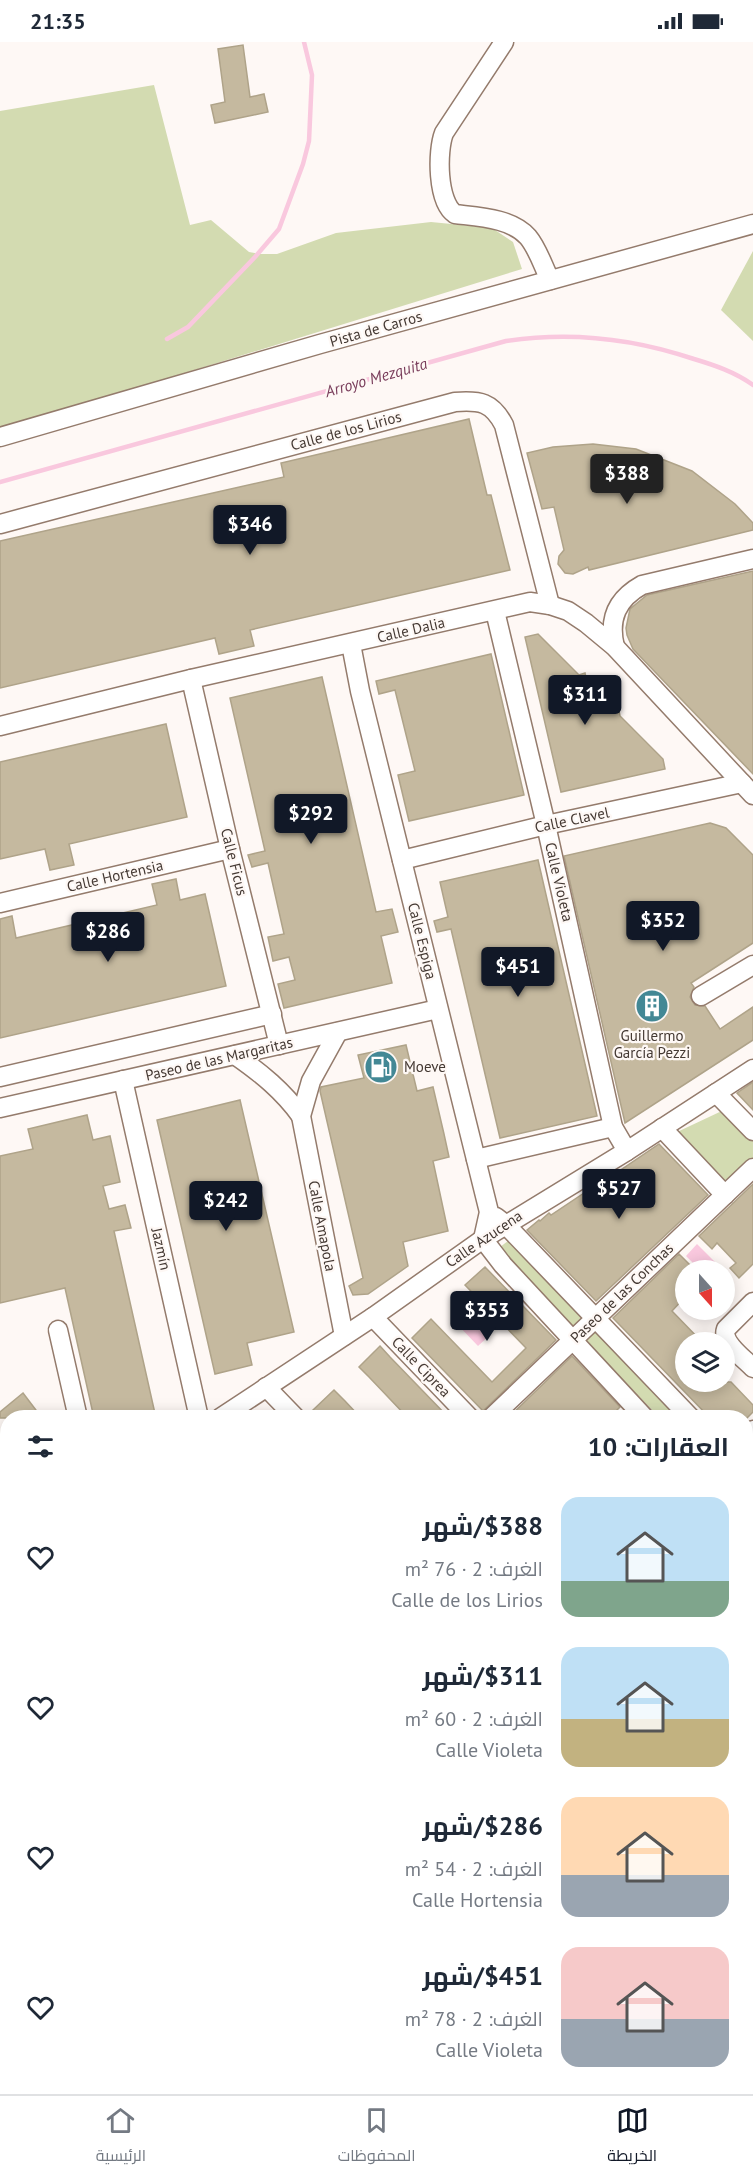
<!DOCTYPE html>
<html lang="ar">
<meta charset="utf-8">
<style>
:root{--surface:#fff;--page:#f6f6f7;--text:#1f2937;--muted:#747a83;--line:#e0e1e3;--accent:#111827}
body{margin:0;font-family:"PT Sans",Cairo,sans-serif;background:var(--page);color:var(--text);direction:rtl;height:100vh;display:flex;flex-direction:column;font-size:22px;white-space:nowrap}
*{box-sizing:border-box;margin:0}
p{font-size:20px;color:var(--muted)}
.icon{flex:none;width:33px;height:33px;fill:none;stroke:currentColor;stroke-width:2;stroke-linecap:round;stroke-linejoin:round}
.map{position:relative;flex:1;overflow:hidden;direction:ltr}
.panel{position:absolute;left:0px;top:1368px;width:753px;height:684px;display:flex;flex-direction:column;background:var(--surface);border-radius:24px 24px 0 0;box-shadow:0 3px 15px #0003;direction:rtl}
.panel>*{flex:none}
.needle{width:39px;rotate:159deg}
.tools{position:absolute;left:675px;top:1218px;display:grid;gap:12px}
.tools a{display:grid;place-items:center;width:60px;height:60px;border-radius:50%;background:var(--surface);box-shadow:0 3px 15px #0003;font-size:30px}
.price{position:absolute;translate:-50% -51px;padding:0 14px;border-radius:6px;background:var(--accent);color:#fff;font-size:20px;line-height:39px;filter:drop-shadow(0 2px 3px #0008)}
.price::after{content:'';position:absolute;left:50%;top:36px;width:18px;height:14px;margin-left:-9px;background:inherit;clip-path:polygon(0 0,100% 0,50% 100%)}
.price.on{background:#222;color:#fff}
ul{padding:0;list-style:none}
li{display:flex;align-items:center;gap:18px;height:150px;padding:0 24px}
li span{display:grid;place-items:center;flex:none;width:168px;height:120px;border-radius:18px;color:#555}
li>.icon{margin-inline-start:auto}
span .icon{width:72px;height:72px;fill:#fffc;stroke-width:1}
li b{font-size:26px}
h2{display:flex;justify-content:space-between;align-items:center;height:72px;padding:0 24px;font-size:26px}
.status{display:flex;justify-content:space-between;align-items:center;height:42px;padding:0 30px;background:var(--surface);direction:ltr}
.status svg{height:16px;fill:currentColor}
.menu{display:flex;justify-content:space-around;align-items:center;height:84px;border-top:2px solid var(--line);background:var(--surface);font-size:16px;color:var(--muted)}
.menu a{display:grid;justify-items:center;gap:3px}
.menu .on{color:var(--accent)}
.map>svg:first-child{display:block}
.green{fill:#d3dbb1}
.water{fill:#f9c8de}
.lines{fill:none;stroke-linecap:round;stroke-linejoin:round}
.stream{stroke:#f9c8de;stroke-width:4.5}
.building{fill:#c5b99f;stroke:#afa389;stroke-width:1.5}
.minor-casing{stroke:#947b6c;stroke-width:21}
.minor{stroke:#fff;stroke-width:18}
.labels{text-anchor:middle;stroke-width:4.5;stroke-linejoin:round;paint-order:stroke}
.street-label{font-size:15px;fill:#443933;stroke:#fef8f5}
.poi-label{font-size:15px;fill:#443933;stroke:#fef8f5}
.water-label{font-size:16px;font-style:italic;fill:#793d5b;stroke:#fef8f5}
</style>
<div class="status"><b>21:35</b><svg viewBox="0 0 49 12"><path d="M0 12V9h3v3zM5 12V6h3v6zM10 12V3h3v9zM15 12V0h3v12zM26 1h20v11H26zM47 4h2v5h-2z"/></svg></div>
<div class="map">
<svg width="753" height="2052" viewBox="0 0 753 2052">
<rect width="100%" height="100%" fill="#fef8f5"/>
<g class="green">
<polygon points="154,43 190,183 211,178 249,210 260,212 277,212 336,191 431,180 492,186 513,200 522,227 0,388 0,69"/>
<polygon points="753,209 753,299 721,268"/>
<polygon points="726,1067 753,1094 753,1122 727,1146 675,1091"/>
<polygon points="512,1196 586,1274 573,1287 496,1208"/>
<polygon points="595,1283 685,1375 659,1375 582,1296"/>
<polygon points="753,1397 753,1425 752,1427 746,1420 746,1404"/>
<polygon points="751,1446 753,1448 753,1477 746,1469 746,1452"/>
<polygon points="378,2045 378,2044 400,2045 392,2052 371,2052"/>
</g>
<g class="water">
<polygon points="697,1202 720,1225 716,1228 700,1228 686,1214"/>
<polygon points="468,1268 491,1292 478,1304 455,1280"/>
</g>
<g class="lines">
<g class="stream">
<polyline points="167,297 188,285 255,215 279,187 303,122 309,99 312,33 304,0"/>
<path d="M0 440 506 299C571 289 632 296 694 317 714 323 735 330 753 343"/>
</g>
</g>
<g class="building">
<polygon points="243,3 250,55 264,52 268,70 215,81 211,63 225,60 218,7"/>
<polygon points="469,377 487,453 491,453 510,528 250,588 254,604 219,612 215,596 0,646 0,499 284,435 281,421"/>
<polygon points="593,402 636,407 692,429 735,462 753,481 753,488 589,528 588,525 573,532 565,531 558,522 559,514 564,508 554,465 542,467 527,411 553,405"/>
<polygon points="753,529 753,732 633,607 627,593 626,586 630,567 647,553"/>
<polygon points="538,592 579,633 585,631 587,641 596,650 602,648 604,658 612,665 618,664 620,674 663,717 665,727 561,750 525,595"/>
<polygon points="491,612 524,753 409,779 398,733 415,729 395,648 379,652 376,639"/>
<polygon points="322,635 376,870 392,867 398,890 381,894 392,941 284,966 278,942 295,938 289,915 273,919 268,895 284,892 268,821 252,825 248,813 265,809 230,656"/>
<polygon points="166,682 187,775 69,802 74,823 50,828 45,807 0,817 0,720"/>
<polygon points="710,781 726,786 753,813 753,901 691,941 694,945 690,955 695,963 705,964 720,987 753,965 753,998 625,1081 564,814"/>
<polygon points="538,818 597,1074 500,1096 451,887 437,890 434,879 448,875 440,840"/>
<polygon points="176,837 180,858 205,852 226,944 0,996 0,877 12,874 16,896 157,863 152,842"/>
<polygon points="406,1003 417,1049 433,1045 444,1092 449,1115 433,1119 448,1189 403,1200 408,1224 368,1252 353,1253 349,1244 363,1236 320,1049 321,1045 364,1036 358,1013"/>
<polygon points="753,1040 753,1068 737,1051"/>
<polygon points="240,1058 294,1290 247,1301 252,1323 215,1332 157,1078"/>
<polygon points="87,1073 93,1098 110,1094 120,1140 103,1144 109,1167 125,1163 131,1186 114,1189 156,1376 94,1376 65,1246 0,1261 0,1114 33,1107 28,1087"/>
<polygon points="659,1102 708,1153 596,1259 527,1188 539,1178 540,1179 549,1171 551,1173 590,1147 589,1146 619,1129"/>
<polygon points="753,1142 753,1222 739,1236 730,1226 736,1221 717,1201 712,1207 699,1194"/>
<polygon points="679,1212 695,1228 686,1228 686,1254 672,1269 702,1300 686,1300 686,1340 731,1340 753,1363 753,1370 747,1376 710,1376 613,1276"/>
<polygon points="485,1225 556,1298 483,1369 412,1296 431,1277 492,1340 526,1306 465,1243"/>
<polygon points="380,1304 390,1315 449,1376 408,1376 369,1335 359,1325"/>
<polygon points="572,1314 620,1365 609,1376 508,1376"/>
<polygon points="334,1348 345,1359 361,1376 320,1376 313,1368"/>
<polygon points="23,1351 42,1376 0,1376 0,1370"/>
</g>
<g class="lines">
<g class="minor-casing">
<g id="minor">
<path d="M504 0 444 91C437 109 437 160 455 172 479 175 511 176 528 195 538 207 543 224 550 238"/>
<polyline points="0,395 320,302 753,182"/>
<path d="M0 482 455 360C480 358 492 360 504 383L550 563"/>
<polyline points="495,569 546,783 613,1085 627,1109"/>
<polyline points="351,602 360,649 489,1170 483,1197 503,1223 645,1376"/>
<path d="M615 605C608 577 617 557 642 543L753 517"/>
<polyline points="191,637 230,807 279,1003"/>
<polyline points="0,684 191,637 530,560 550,563 568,569 586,581 615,605 753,753"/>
<polyline points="402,818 546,783 742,741"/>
<polyline points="0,861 230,807"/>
<polyline points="701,954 753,923"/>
<polyline points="338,990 311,1039 301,1074 344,1294"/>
<path d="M235 1013C261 1031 283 1049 301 1074"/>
<polyline points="0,1035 272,972"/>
<polyline points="123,1038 199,1376"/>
<polyline points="716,1051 753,1089"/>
<polyline points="0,1066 438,967"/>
<polyline points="662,1086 725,1153"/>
<polyline points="476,1117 613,1085"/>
<polyline points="496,1175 505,1182 691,1376"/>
<path d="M753 1260 726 1287C721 1301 744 1316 753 1326"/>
<polyline points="373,1275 470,1376"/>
<polyline points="58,1288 78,1376"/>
<polyline points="266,1345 296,1376"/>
<polyline points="220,1376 373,1275 483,1197 627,1109 753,1027"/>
<polyline points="491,1376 753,1126"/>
<polyline points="746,1396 753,1388"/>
<polyline points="746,1430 753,1437"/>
<polyline points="746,1482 753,1490"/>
<polyline points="0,1521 8,1516"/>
<polyline points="746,1581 753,1589"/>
<polyline points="746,1671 753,1664"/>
<polyline points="0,1684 8,1691"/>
<polyline points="746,1723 753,1715"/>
<polyline points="746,1781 753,1789"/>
<polyline points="0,1848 8,1869"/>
<polyline points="746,1917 753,1925"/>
<polyline points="746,1956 753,1948"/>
<polyline points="746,2004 753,1997"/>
<polyline points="746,2020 753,2027"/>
<polyline points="92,2044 99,2052"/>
<polyline points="145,2044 152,2052"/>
<polyline points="238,2044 245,2052"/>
<polyline points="338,2044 346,2052"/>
<polyline points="436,2044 444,2052"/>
<polyline points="475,2044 483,2052"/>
<polyline points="569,2044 577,2052"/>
<polyline points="66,2052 74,2044"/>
<polyline points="117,2052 125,2044"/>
<polyline points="355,2052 363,2044"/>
<polyline points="410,2052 417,2044"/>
<polyline points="645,2052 653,2044"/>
<polyline points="695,2052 703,2044"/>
</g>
</g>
<use href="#minor" class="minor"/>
</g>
<defs>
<g id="building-disc" transform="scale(1.725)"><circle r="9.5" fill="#438895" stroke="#fef8f5"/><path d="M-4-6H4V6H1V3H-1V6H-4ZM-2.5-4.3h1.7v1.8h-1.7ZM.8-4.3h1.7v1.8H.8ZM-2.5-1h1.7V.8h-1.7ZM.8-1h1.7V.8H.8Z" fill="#fff"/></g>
<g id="fuel-disc" transform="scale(1.725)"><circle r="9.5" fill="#438895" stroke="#fef8f5"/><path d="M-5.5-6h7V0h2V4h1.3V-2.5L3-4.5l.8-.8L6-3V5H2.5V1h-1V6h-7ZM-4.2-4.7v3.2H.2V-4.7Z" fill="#fff"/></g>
</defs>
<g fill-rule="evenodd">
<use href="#building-disc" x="652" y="964"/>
<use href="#fuel-disc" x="381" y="1025"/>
</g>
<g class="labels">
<g class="street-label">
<text transform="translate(376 287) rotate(-16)" y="5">Pista de Carros</text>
<text transform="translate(346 389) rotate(-15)" y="5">Calle de los Lirios</text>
<text transform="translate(411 588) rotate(-13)" y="5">Calle Dalia</text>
<text transform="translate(572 778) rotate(-12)" y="5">Calle Clavel</text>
<text transform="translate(234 820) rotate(76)" y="5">Calle Ficus</text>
<text transform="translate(115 834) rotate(-13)" y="5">Calle Hortensia</text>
<text transform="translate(559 840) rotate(77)" y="5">Calle Violeta</text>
<text transform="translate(422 899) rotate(76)" y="5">Calle Espiga</text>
<text transform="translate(219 1017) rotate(-13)" y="5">Paseo de las Margaritas</text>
<text transform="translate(322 1184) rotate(79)" y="5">Calle Amapola</text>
<text transform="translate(484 1197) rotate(-34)" y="5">Calle Azucena</text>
<text transform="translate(161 1207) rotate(77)" y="5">Jazmín</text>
<text transform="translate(622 1251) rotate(-44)" y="5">Paseo de las Conchas</text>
<text transform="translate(421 1325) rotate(46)" y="5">Calle Ciprea</text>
</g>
<g class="poi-label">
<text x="652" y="999">Guillermo<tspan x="652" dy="17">García Pezzi</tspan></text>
<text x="404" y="1030" text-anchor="start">Moeve</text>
</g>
<g class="water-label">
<text transform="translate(376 335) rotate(-16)" y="6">Arroyo Mezquita</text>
</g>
</g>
</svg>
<div class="tools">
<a><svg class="needle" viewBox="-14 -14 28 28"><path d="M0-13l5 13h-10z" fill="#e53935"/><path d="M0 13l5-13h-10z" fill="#747a83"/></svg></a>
<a><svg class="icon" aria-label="layers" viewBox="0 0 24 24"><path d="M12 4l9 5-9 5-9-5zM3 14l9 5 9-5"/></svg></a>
</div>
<b class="price on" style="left:627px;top:463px">$388</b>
<b class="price" style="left:250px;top:514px">$346</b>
<b class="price" style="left:585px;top:684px">$311</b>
<b class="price" style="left:311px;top:803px">$292</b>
<b class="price" style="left:663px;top:910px">$352</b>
<b class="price" style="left:108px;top:921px">$286</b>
<b class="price" style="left:518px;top:956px">$451</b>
<b class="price" style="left:619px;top:1178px">$527</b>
<b class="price" style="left:226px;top:1190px">$242</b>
<b class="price" style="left:487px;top:1300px">$353</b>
<section class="panel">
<h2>العقارات: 10<svg class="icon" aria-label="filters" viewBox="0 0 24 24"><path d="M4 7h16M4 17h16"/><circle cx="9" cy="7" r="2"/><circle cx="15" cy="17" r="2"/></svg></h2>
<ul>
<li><span style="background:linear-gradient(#bfe0f5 70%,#7fa58c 0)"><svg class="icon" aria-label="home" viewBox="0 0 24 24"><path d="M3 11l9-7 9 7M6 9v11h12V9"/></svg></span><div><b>$388/شهر</b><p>الغرف: 2 · 76 m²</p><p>Calle de los Lirios</p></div><svg class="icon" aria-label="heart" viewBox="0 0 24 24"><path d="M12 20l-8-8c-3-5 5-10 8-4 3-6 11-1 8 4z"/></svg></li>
<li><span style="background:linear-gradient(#bfe0f5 60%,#c2b280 0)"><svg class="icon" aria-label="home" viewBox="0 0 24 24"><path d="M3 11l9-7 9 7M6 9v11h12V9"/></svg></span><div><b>$311/شهر</b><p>الغرف: 2 · 60 m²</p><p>Calle Violeta</p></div><svg class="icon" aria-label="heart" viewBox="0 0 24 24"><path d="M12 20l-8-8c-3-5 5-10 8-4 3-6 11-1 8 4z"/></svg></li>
<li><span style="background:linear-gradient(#ffd9b3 65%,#9aa5b1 0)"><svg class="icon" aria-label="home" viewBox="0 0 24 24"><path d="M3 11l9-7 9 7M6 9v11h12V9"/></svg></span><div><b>$286/شهر</b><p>الغرف: 2 · 54 m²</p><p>Calle Hortensia</p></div><svg class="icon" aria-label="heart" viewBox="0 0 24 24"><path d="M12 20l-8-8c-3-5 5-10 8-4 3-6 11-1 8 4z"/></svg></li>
<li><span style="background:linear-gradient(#f6c9c9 60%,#9aa5b1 0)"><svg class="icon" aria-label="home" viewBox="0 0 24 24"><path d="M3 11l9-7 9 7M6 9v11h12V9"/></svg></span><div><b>$451/شهر</b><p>الغرف: 2 · 78 m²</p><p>Calle Violeta</p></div><svg class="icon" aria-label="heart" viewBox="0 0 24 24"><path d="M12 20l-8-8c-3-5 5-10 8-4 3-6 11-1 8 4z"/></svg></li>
</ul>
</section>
</div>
<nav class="menu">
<a class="on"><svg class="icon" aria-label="map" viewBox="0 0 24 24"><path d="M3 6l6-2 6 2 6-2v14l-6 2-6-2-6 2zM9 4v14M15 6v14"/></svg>الخريطة</a>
<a><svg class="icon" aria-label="saved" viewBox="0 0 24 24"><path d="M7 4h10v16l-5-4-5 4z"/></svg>المحفوظات</a>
<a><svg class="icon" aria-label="home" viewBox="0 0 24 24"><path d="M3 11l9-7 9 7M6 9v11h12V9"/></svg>الرئيسية</a>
</nav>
